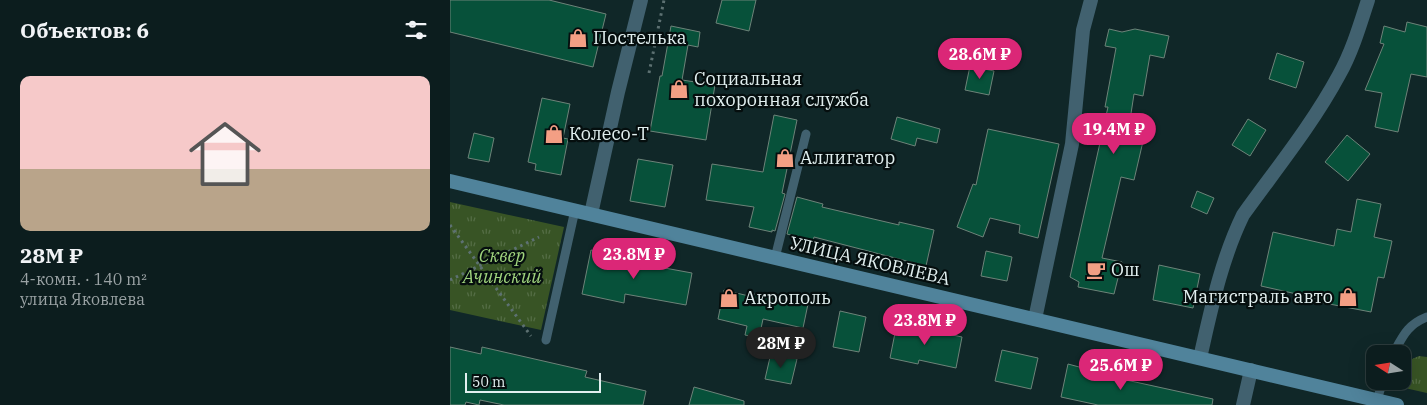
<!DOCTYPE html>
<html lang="ru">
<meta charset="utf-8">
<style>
:root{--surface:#0c1d1e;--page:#152627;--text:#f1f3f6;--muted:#9aa2a4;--line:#2c3b3c;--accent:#db2777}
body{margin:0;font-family:"IBM Plex Serif",serif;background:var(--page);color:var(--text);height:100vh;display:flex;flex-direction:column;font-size:19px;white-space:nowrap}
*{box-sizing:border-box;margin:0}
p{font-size:16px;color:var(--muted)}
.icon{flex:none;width:28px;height:28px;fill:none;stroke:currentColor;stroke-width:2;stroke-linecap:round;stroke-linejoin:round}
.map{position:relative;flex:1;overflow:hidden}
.details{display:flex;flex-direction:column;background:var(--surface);width:450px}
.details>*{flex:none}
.needle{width:32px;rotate:282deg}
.fabs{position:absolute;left:916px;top:345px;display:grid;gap:10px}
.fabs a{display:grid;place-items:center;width:45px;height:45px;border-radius:10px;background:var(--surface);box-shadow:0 5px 20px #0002,0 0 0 1px var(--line);font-size:25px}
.scale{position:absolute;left:15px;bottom:12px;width:136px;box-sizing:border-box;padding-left:5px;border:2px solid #e1efef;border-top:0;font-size:14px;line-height:18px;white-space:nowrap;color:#e1efef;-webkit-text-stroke:4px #050e0e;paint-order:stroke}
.price{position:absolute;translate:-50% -42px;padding:0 11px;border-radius:18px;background:var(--accent);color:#fff;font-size:16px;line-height:32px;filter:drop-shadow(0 1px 2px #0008)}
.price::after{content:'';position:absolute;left:50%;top:30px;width:15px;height:11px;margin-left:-8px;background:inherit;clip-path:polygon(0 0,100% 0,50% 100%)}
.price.on{background:#222;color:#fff}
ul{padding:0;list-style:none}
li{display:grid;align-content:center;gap:10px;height:265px;padding:0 20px}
li span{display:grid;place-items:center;height:155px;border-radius:10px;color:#555}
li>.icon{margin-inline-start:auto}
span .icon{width:90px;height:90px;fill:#fffc;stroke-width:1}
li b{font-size:21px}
h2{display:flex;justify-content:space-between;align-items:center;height:60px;padding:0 20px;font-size:21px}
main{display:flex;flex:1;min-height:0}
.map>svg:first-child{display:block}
.grass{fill:url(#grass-tufts)}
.building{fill:#07513a;stroke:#6d8379}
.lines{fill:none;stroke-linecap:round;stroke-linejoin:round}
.path{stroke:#5d7172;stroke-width:3;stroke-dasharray:2.5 4;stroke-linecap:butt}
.service{stroke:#41616f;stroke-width:9}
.minor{stroke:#41616f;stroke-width:14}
.tertiary{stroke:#41616f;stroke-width:14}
.secondary{stroke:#50839b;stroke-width:14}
.labels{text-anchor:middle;stroke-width:4.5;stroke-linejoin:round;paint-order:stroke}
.poi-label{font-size:18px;fill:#e1efef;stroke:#050e0e;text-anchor:start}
.park-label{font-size:18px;font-style:italic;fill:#9fd37d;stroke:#050e0e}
.street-label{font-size:18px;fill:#e1efef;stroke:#050e0e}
</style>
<main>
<section class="details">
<h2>Объектов: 6<svg class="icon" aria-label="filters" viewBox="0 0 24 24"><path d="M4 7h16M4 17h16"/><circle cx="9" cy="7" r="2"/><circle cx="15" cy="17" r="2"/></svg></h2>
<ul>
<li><span style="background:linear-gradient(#f6c9c9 60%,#b9a48a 0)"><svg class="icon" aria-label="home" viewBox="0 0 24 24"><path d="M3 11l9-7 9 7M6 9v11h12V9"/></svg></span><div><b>28M ₽</b><p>4-комн. · 140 m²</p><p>улица Яковлева</p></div></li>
</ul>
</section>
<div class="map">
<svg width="977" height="405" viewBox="0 0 977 405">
<defs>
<pattern id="grass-tufts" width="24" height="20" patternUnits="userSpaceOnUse" patternTransform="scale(1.25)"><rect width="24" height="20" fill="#385425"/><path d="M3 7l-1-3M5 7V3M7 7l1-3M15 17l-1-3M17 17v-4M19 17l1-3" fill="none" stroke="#546d45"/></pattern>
</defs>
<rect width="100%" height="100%" fill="#102728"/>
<g class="grass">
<polygon points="0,202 114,227 91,330 0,310"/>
<polygon points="969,356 977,357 977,393 937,384 938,381 952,381 953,363"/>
</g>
<g class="building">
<polygon points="0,0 99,0 156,14 143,67 0,32"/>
<polygon points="272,0 306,0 299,31 266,23"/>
<polygon points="957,22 977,27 977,77 961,74 948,132 925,127 932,93 915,90 934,44 930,43 934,26 955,32"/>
<polygon points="221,26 250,32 248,47 238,45 232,80 265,85 256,140 200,131 210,76 212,76"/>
<polygon points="659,29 672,32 685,29 719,36 714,58 700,55 693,96 684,94 678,133 694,137 684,180 671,177 652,258 672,262 664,294 628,287 629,282 620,277 658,107 655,107 666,48 655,46"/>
<polygon points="827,53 854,62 846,88 819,79"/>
<polygon points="520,66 544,71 539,95 515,90"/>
<polygon points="92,98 120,104 113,138 118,139 111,175 85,170 86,164 78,162"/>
<polygon points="324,115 347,120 332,193 335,194 325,231 322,230 322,232 299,227 304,207 256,200 262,164 313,172"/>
<polygon points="447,117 490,129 487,143 467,138 465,146 441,139"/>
<polygon points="798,119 816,130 800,156 782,145"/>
<polygon points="538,129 609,144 588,238 569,233 570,225 540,218 533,237 507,227 523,184 526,185"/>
<polygon points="24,133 44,138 39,162 18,158"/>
<polygon points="897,135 920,154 898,181 875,162"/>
<polygon points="188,159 223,165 215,207 180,201"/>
<polygon points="747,191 764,198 757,214 741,207"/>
<polygon points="347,197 373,204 372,207 449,225 449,222 484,230 476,266 364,237 363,241 337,234"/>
<polygon points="907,199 931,204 924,237 942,241 934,278 928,277 921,312 869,302 869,299 811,286 823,232 884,246 887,229 901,232"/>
<polygon points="141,250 182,259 182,262 242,273 236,305 175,294 174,303 132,294"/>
<polygon points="536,251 562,257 557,281 531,276"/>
<polygon points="709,265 750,274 743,308 703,300"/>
<polygon points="274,290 303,297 304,294 336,301 337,299 358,304 353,328 313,319 309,338 295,335 297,326 268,319"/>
<polygon points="390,311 416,317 409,352 383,347"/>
<polygon points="447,323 512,337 506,368 469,360 468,364 440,358"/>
<polygon points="0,347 31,354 32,347 137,371 135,377 196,391 193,405 54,405 30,400 29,405 16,402 15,405 0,405"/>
<polygon points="552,350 588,358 581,389 545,381"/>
<polygon points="321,353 347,359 341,384 315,379"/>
<polygon points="618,364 644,371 644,373 763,399 762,405 648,405 611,397"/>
<polygon points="244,387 294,401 294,405 239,405"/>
</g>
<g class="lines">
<g class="path">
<polyline points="199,73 214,0"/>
<polyline points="0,225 81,336"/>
<polyline points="0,280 89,237"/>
</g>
<g class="service">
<polyline points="325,258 356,134"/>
<polyline points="96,340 125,210"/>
<path d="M943 354C953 336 957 325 977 317"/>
<polyline points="927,400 933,381"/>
</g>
<g class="minor">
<polyline points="585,319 622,144 633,30 641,0"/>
<path d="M750 358C761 310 771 260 793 215 826 169 862 125 889 75 902 52 910 25 918 0"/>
</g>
<g class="tertiary">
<polyline points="141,214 168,92 191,0"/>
<polyline points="793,405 801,370"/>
</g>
<polyline class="secondary" points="0,181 947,405"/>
</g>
<defs>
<g id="shop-bare" transform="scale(1.5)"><path d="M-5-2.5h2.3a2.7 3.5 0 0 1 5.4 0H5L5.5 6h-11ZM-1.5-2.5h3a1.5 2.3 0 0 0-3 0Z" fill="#f39f84" stroke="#050e0e" stroke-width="2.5" paint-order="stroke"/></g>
<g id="cafe-bare" transform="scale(1.5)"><path d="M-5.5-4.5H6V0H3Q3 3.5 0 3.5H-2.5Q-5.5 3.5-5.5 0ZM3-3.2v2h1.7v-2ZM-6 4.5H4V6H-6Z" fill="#f39f84" stroke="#050e0e" stroke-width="2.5" paint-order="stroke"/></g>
</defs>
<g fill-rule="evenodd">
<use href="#shop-bare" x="128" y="38"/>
<use href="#shop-bare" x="229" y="89"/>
<use href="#shop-bare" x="104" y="134"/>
<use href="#shop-bare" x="335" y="158"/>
<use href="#cafe-bare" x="646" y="270"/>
<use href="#shop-bare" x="898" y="297"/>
<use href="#shop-bare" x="279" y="298"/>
</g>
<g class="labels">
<g class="poi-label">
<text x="143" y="44">Постелька</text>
<text x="244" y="85">Социальная<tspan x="244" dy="21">похоронная служба</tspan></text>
<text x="119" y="140">Колесо-Т</text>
<text x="350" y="164">Аллигатор</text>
<text x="661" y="276">Ош</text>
<text x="883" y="303" text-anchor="end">Магистраль авто</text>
<text x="294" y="304">Акрополь</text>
</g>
<g class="park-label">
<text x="52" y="262">Сквер<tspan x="52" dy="21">Ачинский</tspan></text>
</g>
<g class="street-label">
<text transform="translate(420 261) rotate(13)" y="6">УЛИЦА ЯКОВЛЕВА</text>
</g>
</g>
</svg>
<div class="fabs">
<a><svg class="needle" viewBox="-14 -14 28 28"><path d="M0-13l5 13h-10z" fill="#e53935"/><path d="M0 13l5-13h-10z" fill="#9aa2a4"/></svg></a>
</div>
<div class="scale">50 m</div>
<b class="price" style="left:530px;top:80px">28.6M ₽</b>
<b class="price" style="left:664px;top:155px">19.4M ₽</b>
<b class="price" style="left:184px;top:280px">23.8M ₽</b>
<b class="price" style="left:475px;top:346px">23.8M ₽</b>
<b class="price on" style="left:331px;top:369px">28M ₽</b>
<b class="price" style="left:671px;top:391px">25.6M ₽</b>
</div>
</main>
